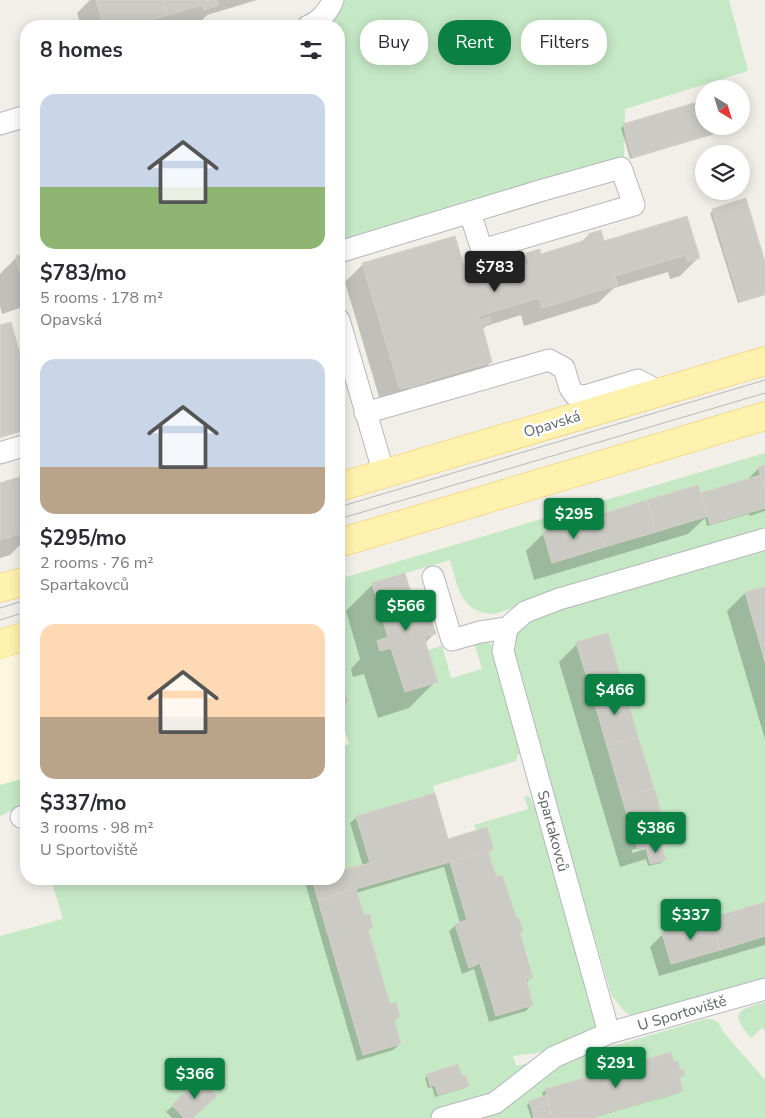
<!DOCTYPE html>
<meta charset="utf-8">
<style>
:root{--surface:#fff;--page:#f7f7f7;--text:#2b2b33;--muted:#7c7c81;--accent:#0b8043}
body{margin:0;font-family:"Nunito Sans",sans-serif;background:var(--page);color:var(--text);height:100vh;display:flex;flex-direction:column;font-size:19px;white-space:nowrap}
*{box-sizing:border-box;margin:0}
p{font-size:16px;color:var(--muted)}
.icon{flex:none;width:28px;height:28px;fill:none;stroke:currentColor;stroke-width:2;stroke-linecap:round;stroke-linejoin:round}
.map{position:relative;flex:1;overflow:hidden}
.panel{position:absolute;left:20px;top:20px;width:325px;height:865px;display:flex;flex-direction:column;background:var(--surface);border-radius:20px;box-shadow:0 2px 12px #0003}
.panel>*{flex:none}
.banner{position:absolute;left:360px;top:20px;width:330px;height:45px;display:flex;gap:10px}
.needle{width:32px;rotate:142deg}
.controls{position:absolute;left:695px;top:80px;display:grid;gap:10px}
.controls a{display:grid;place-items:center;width:55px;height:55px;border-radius:50%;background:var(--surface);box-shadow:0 2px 12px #0003;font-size:25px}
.price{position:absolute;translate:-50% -42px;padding:0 11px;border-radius:5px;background:var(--accent);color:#fff;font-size:16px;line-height:32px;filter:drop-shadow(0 1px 2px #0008)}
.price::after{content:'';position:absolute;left:50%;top:30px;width:15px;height:11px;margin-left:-8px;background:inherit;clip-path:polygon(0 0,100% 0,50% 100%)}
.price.on{background:#222;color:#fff}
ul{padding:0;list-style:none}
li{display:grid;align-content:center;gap:10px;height:265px;padding:0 20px}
li span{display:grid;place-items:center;height:155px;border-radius:15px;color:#555}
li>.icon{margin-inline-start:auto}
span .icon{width:90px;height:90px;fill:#fffc;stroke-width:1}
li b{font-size:21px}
h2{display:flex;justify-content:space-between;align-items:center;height:60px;padding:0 20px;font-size:21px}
.pill{padding:0 18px;border-radius:20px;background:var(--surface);box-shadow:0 2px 12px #0003;font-size:18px;line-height:45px}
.pill.on{background:var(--accent);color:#fff}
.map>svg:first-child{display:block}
.commercial{fill:#fef7e0}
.green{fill:#c5e8c5}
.shadow{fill:#0003;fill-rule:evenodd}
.building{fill:#cccac5;stroke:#d6d1c6}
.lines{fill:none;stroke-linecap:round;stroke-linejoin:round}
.minor-casing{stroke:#b5b8bc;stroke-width:23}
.major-casing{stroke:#f2c960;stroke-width:29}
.minor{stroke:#fff;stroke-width:21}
.major{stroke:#fff2af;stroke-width:28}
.tram{stroke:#b6b7b8;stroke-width:1}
.labels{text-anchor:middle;stroke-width:5;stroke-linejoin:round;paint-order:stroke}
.street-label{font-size:15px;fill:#5f6368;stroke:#fff}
</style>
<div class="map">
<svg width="765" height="1118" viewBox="0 0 765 1118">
<rect width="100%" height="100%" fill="#f1efe8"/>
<g class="commercial">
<polygon points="26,648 26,778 0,785 0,655"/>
<polygon points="339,711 349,745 339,748"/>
</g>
<g class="green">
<polygon points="343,0 729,0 748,71 625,109 624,159 339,247 339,26 329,26 331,25"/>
<path d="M765 453V465L758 467 761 475 701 493 698 485 543 532 553 563 708 516 710 524 765 508V532L561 592 494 614C460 613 458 586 450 560L372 583 388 637 377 641 380 651 391 648 405 692 437 682 428 650 442 646 451 678 482 669 474 642 484 640 493 646 524 753 518 754 516 761 433 786 435 793 356 816 370 863 339 871V748L349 744 339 711V579Z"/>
<path d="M765 548V986L635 1018 625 1012 612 996 514 664C512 633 514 633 539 615Z"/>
<polygon points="26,778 26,803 0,816 0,785"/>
<path d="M524 796 530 797 534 807 540 805 599 1025C582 1050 541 1052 513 1056L516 1066 579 1052 583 1055 705 1019H712L718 1022 724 1033 765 1080V1118H0V936L63 919 51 879H312L364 1055 401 1044 394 1019 400 1016 396 1003 390 1004 368 929 373 927 370 914 364 915 356 889 450 862 467 920 455 924 469 968 480 963 496 1016 533 1005 526 979 528 963H530L520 932 523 931 519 918 517 919 502 875 496 876 488 851 494 849 487 827 476 830 474 825 528 809Z"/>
<path d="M765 1002V1031L762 1028 751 1038C729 1013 737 1010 765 1002Z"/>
</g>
<g class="shadow">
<polygon points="90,0 257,0 207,15 199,23 188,26 186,26 184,22 169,26 81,26 77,13"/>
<polygon points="624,125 704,126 724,129 721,132 630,159 621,128"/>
<polygon points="713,210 765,267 765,295 738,303 710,213"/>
<polygon points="686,218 698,258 680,276 670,279 668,272 614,288 598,303 524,326 521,315 486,326 482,330 491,362 473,380 382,407 345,282 363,264 464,270 474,270 466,278 467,283 511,270 527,254 540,255 581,242 589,235 603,243"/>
<polygon points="17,257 26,258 26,309 24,310 23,307 2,314 0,306 0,274"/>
<polygon points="10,323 26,379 26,430 0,438 0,326"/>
<polygon points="765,466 765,511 750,516 749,514 707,526 705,518 688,534 534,580 526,551 544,533 700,496 746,481 759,468"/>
<polygon points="25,477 26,539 10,555 0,558 0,484"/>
<polygon points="373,584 434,634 425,643 436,681 409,708 378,718 364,674 353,677 351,669 360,659 346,611"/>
<polygon points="765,588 765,739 727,611 745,593"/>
<path d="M577 644 667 840 661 847 664 860 661 863 648 866 646 859 620 867 559 662ZM650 845 646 849 632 853V850Z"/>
<polygon points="340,696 346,702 339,706 339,698"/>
<polygon points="357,817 447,840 492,849 488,854 495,878 522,931 519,933 531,977 526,983 532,1004 526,1011 489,1022 474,969 462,974 449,931 456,925 460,923 444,867 356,893 363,916 372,927 367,932 389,1006 399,1016 393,1022 400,1044 393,1050 357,1061 306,886 313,879 339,879 339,872 363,866 350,823"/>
<polygon points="765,904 765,945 659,976 650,947 663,934"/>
<polygon points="673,1064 684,1075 678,1079 681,1090 679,1093 592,1118 531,1118 527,1105 530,1102 544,1098 542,1093 545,1090 596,1076 595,1073 598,1070 607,1073"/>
<polygon points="428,1075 461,1077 468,1085 465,1088 435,1097 432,1087 428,1088 425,1078"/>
<polygon points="173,1106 191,1118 172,1118 166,1112"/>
</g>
<g class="building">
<polygon points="96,0 163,0 168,15 128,26 104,26"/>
<polygon points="163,0 217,0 218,5 204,10 202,5 168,15"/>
<polygon points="704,100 704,126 725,126 726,129 633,157 623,124"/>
<polygon points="746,198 765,262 765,294 740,301 712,209"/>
<polygon points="687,216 700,258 688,262 686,255 615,276 618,285 542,308 539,298 479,316 480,320 490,317 491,322 482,325 492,362 424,382 425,386 409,390 408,387 400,389 362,263 455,236 465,269 475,267 476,270 466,273 468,282 529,264 526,253 540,249 541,254 589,239 588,234 601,230 604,241"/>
<polygon points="26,254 26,291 16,259 16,256"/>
<polygon points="11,322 26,375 26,429 0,437 0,325"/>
<polygon points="765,465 765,489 758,467"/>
<polygon points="26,475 26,532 0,540 0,483"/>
<polygon points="761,475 765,489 765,508 710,524 701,493"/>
<polygon points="698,485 708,516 656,532 647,500"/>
<polygon points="647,500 656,532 604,547 595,516"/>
<polygon points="595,516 604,547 552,563 543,532"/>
<polygon points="405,573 418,616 429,612 436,634 424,637 438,682 405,692 391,648 380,651 377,641 388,637 372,583"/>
<polygon points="765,587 765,643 760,644 745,592"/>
<polygon points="608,633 623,685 592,694 576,642"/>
<polygon points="765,643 765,662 760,644"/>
<polygon points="623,685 638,737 607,746 592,694"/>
<polygon points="345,694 348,702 342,704 339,695"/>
<polygon points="638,737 654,788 622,798 607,746"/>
<polygon points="654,788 669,840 638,850 622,798"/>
<polygon points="435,793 448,839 487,827 494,849 318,900 312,879 339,879 339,871 370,863 356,816"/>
<polygon points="661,843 666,860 650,864 646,847"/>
<polygon points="488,851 496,876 502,875 517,919 519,918 523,931 520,932 533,978 526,979 533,1005 496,1016 480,963 469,968 455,924 467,920 450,862"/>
<polygon points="356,889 364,915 370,914 373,928 368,929 390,1004 396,1002 400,1017 394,1019 401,1044 363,1055 318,900"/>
<polygon points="765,902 765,936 720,950 711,918"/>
<polygon points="711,918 720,950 671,964 662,933"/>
<polygon points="671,1052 674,1062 678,1061 680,1070 683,1069 685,1076 679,1077 683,1091 589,1118 553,1118 545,1089 599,1074 598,1069 607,1066 608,1071"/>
<polygon points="458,1064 462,1076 466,1075 469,1086 438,1095 435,1085 430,1086 427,1074"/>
<polygon points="200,1078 217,1096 193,1118 184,1118 172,1105"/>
<polygon points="547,1095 549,1104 532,1109 529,1101"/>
<polygon points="549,1104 551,1113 534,1118 532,1109"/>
<polygon points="551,1113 553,1118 534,1118"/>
</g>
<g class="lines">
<g class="minor-casing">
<g id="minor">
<path d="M308 26C319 22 329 11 333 0"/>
<polyline points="0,124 26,116"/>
<polyline points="339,252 543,190 621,168 634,205 482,250 470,213"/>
<polyline points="339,320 384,474"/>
<polyline points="365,413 549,360 564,368 570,388 575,395 585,396 638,380 660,392"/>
<polyline points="0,453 26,445"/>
<polyline points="433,577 452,640 480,632 507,628 525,612 559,599 765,539"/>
<polyline points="507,628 503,651 609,1033"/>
<polyline points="21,817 26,815"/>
<polyline points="442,1118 495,1103 554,1057 609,1033 765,989"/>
</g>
</g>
<g class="major-casing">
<g id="major">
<polyline points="339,487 765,361"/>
<polyline points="339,543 765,416"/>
<polyline points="0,588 26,581"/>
<polyline points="0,644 26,636"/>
</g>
</g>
<use href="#minor" class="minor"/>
<use href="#major" class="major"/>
<g class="tram">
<polyline points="339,507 765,380"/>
<polyline points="339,519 765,393"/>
<polyline points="0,608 26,600"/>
<polyline points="0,620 26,612"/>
</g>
</g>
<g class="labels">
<g class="street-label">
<text transform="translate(552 424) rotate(-17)" y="5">Opavská</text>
<text transform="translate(553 831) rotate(75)" y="5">Spartakovců</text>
<text transform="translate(682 1013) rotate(-16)" y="5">U Sportoviště</text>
</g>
</g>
</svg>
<div class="controls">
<a><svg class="needle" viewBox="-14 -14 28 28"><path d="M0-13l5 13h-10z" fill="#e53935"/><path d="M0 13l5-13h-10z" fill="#7c7c81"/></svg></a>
<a><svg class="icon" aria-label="layers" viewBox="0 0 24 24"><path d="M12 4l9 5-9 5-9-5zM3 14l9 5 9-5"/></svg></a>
</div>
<b class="price on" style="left:495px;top:293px">$783</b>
<b class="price" style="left:574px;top:540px">$295</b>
<b class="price" style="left:406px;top:632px">$566</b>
<b class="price" style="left:615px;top:716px">$466</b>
<b class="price" style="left:656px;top:854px">$386</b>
<b class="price" style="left:691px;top:941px">$337</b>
<b class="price" style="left:616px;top:1089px">$291</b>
<b class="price" style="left:195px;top:1100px">$366</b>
<div class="banner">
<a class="pill">Buy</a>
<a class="pill on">Rent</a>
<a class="pill">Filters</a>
</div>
<section class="panel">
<h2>8 homes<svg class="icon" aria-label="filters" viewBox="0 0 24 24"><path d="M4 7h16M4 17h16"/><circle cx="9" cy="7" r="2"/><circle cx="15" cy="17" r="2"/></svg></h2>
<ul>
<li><span style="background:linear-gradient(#c9d6e8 60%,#8fb573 0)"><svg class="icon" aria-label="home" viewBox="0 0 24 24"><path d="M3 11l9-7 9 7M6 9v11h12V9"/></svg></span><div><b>$783/mo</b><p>5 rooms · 178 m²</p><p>Opavská</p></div></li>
<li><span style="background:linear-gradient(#c9d6e8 70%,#b9a48a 0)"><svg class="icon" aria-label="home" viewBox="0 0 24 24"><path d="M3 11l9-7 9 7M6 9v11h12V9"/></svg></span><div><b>$295/mo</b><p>2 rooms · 76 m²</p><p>Spartakovců</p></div></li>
<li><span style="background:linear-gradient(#ffd9b3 60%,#b9a48a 0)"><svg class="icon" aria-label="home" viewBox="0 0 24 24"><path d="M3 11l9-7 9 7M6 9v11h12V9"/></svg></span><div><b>$337/mo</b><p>3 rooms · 98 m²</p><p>U Sportoviště</p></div></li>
</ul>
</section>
</div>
